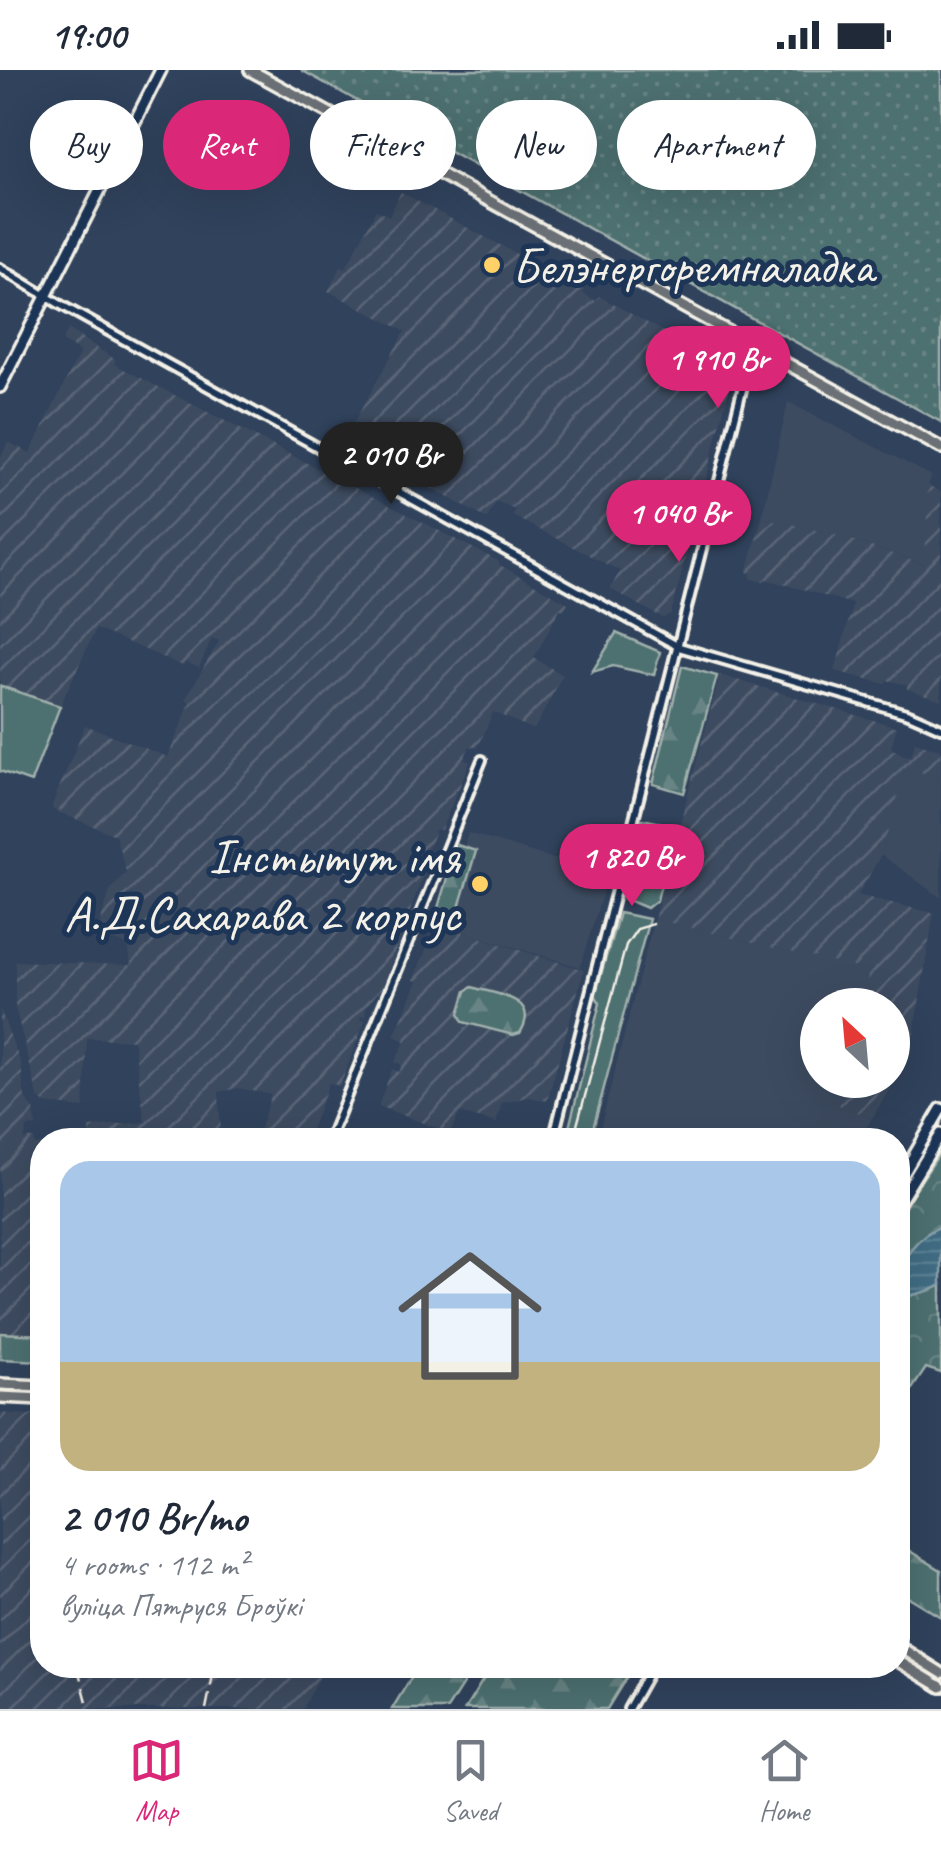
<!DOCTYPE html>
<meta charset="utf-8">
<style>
:root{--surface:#fff;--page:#f6f6f7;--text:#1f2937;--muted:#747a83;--line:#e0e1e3;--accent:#db2777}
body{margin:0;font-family:Caveat,sans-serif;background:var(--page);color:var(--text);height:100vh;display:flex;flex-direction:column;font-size:38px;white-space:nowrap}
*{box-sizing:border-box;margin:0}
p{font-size:32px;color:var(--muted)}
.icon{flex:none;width:55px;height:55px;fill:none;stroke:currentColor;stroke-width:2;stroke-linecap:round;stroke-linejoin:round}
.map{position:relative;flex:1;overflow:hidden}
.details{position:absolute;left:30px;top:1058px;width:880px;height:550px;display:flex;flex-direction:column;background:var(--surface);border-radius:40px;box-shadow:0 10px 40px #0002}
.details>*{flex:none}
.hud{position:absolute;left:30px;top:30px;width:882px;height:90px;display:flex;gap:20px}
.needle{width:65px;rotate:334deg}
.controls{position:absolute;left:800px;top:918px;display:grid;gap:20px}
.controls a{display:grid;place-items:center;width:110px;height:110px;border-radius:50%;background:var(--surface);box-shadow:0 10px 40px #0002;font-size:50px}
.price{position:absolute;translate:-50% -85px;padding:0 22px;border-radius:35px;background:var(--accent);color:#fff;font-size:32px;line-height:65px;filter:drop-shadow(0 2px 5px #0008)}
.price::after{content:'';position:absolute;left:50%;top:60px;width:30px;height:22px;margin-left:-15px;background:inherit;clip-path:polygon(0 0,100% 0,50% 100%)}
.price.current{background:#222;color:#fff}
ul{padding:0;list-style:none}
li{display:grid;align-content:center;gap:20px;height:530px;padding:0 30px}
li+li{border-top:2px solid var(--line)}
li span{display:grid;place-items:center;height:310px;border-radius:30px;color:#555}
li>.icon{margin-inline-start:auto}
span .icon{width:180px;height:180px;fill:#fffc;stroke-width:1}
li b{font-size:42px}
.tag{padding:0 35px;border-radius:45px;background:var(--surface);box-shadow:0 10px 40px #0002;font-size:35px;line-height:90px}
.tag.current{background:var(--accent);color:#fff}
.status{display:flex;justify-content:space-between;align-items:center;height:70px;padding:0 50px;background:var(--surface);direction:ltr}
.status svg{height:28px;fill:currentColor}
.menu{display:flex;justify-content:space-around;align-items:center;height:140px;border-top:2px solid var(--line);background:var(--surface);font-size:28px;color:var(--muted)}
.menu a{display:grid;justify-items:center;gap:5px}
.menu .current{color:var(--accent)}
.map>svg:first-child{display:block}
.built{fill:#3e4b60}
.industrial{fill:url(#industrial-furrows)}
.grass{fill:#4d6f70;stroke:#a0b0ac;stroke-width:2.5}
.forest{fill:url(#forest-firs);stroke:#a0b0ac;stroke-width:2.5}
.park{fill:url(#park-crowns);stroke:#a0b0ac;stroke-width:2.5}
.garden{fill:url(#garden-dots);stroke:#a0b0ac;stroke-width:2.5}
.water{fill:url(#water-rules);stroke:#88a1ab;stroke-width:2.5}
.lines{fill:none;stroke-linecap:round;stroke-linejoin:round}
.street-casing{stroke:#f4f1e8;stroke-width:14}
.secondary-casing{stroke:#f4f1e8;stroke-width:16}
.primary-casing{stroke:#f4f1e8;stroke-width:16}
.street{stroke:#1d3557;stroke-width:6}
.secondary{stroke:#1d3557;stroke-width:9}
.primary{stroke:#6a7074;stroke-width:9}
.tram{stroke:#f4f1e8;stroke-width:2.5}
.rail{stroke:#f4f1e8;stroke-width:2.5;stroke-dasharray:15 8;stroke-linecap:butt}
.poi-dot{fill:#ffd166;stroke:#1d3557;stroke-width:4}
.labels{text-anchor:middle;stroke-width:10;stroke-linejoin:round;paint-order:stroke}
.poi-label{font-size:50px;fill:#f4f1e8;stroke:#1d3557;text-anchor:start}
</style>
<div class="status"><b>19:00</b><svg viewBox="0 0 49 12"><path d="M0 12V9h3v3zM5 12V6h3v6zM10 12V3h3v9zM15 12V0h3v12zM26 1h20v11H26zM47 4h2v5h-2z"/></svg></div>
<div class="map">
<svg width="941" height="1639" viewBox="0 0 941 1639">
<defs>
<pattern id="industrial-furrows" width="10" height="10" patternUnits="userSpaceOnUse" patternTransform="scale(2.5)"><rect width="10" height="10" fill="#3e4b60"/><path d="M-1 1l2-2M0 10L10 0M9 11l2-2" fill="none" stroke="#5a6577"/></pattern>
<pattern id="forest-firs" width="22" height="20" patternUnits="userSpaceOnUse" patternTransform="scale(2.5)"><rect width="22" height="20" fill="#4d6f70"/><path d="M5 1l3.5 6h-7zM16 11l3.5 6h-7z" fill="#678484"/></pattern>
<pattern id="park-crowns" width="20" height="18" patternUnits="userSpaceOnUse" patternTransform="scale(2.5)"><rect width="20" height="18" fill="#4d6f70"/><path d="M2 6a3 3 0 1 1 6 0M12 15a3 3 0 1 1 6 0" fill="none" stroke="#678484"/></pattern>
<pattern id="garden-dots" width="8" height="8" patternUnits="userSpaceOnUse" patternTransform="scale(2.5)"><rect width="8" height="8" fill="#4d6f70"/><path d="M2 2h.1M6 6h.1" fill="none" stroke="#678484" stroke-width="1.8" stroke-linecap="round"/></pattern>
<pattern id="water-rules" width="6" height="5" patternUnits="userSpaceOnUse" patternTransform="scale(2.5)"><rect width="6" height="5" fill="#406c83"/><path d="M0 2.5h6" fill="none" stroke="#5c8195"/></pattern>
</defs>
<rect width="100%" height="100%" fill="#30425c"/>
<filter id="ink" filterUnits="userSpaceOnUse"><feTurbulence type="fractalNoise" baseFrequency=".01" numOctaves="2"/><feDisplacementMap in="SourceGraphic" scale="20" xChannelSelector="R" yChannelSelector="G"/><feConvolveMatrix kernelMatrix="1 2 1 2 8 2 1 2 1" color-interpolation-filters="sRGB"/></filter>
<g filter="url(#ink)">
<g class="built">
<polygon points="788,332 932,406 928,415 926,495 837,465 762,447"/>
<polygon points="906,698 941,708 941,828 881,785"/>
<polygon points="468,763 608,805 580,897 437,854 442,850"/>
<polygon points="654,849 870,901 862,935 818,935 818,1010 844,1010 839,1035 872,1048 859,1070 597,1070"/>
</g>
<g class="industrial">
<polygon points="401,122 584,220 583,223 596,231 599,226 734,301 671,544 663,548 610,519 620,501 512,446 515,440 496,432 487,449 344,370 405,261 328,221 341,196 346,198 376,140 389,146"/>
<polygon points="68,259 116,290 114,294 498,491 500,495 568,533 564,540 560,539 534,588 563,605 534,660 493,642 478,678 470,676 464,689 470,692 441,760 436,759 420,797 425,800 382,918 366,936 365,947 361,946 360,949 365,951 340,1016 329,1013 307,1070 256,1070 271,1025 238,1018 219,1022 221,1067 224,1070 89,1070 89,1057 145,1052 133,970 87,968 84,1038 44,1034 38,1027 15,937 15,891 131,895 128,874 96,868 110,820 126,802 115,765 53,740 52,735 85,655 168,687 190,633 186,628 219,571 212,568 199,598 186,592 183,596 96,559 60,636 0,616 0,389 8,372 30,383 80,282 62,271"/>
<polygon points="928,415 941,422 941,630 907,619 907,615 887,610 885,614 835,601 853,534 765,509 764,512 750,509 751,503 747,502 762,447 837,465 925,495"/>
<polygon points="720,605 897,657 891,678 904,685 911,686 915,672 941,680 941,708 906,698 881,785 858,825 934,843 910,986 872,1048 839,1035 844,1010 892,1010 892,935 862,935 869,901 654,849"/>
<polygon points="437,854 584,900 547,1031 529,1027 502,1033 496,1053 460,1043 450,1063 378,1036 392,999 399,1002 402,995 395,992 405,971 394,966 418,911 413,910"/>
<polygon points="0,939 21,994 25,1028 34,1039 36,1056 28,1057 24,1069 34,1069 35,1075 42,1074 42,1265 0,1263"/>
<polygon points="37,1342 42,1342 42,1595 326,1595 303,1639 0,1639 0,1343 29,1345"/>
</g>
<g class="grass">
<polygon points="616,563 660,582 654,605 613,596 592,602"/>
<polygon points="0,616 60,636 31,712 0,701"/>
<polygon points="642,749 676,756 657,830 647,838 623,828"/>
<polygon points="619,843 649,849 590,1070 566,1070 600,933 595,925"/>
<polygon points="0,1263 42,1265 42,1291 0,1289"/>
</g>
<g class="forest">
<polygon points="682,596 717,606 684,723 653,714"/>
<polygon points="457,775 476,781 457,844 438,838"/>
<path d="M472 917C497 925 542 928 520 963L513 965 463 952 459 944 466 921Z"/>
<polygon points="898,1474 941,1500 941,1547 898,1521"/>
<polygon points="391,1595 475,1595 447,1639 392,1639 412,1606"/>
<polygon points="492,1595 634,1595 607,1639 465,1639"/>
</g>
<g class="park">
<polygon points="941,1081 941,1156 923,1167 898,1202 898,1145"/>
<path d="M941 1215V1303L926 1298 898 1340V1233C911 1221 927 1225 941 1215Z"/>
</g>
<polygon class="garden" points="301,0 941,0 941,352"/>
<path class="water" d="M941 1156V1215C927 1225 911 1221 898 1233 897 1200 907 1170 941 1156Z"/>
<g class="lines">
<g class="street-casing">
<g id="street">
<polyline points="0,198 61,235 679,577 909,644 941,658"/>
<polyline points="329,1070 482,690"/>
<polyline points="553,1070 749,292 756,277"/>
<polyline points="628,1639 653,1595"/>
</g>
</g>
<g class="secondary-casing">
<g id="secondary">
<polyline points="0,317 161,0"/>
<polyline points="898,1113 941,1039"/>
<polyline points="898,1134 941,1064"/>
</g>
</g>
<g class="primary-casing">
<g id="primary">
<polyline points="250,0 941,378"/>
<polyline points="0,1314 42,1316"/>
<polyline points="0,1327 42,1329"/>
<polyline points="898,1576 941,1603"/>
<polyline points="898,1591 941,1617"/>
</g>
</g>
<use href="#street" class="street"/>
<use href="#secondary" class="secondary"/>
<use href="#primary" class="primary"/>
<g class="tram">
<polyline points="573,1070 626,875 637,859 653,854"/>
<polyline points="0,1320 42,1322"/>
<polyline points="898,1582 941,1609"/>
</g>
<g class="rail">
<polyline points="77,1595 89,1639"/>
<polyline points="206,1639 215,1595"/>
</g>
</g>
</g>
<g class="poi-dot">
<circle cx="492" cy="195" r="10"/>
<circle cx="480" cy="814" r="10"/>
</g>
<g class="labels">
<g class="poi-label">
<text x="512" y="213">Белэнергоремналадка</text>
<text x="460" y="803" text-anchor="end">Інстытут імя<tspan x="460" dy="58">А.Д.Сахарава 2 корпус</tspan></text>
</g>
</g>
</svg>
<div class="controls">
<a><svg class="needle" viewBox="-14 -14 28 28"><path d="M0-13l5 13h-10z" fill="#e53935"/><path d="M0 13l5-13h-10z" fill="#747a83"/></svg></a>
</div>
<b class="price" style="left:718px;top:341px">1 910 Br</b>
<b class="price current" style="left:391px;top:437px">2 010 Br</b>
<b class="price" style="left:679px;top:495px">1 040 Br</b>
<b class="price" style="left:632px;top:839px">1 820 Br</b>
<div class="hud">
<a class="tag">Buy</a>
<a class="tag current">Rent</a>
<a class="tag">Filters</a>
<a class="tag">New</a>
<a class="tag">Apartment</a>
</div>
<section class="details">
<ul>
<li><span style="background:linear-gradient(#a9c7e8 65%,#c2b280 0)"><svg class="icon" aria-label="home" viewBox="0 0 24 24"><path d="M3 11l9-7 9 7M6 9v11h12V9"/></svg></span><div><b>2 010 Br/mo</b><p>4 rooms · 112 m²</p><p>вуліца Пятруся Броўкі</p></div></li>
</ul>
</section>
</div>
<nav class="menu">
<a class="current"><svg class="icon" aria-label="map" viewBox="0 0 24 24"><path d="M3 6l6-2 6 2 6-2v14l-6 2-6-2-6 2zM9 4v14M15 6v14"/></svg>Map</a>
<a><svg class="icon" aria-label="saved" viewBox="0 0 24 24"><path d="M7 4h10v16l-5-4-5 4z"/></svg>Saved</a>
<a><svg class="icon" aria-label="home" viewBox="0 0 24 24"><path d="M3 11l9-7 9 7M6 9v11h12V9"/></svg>Home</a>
</nav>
